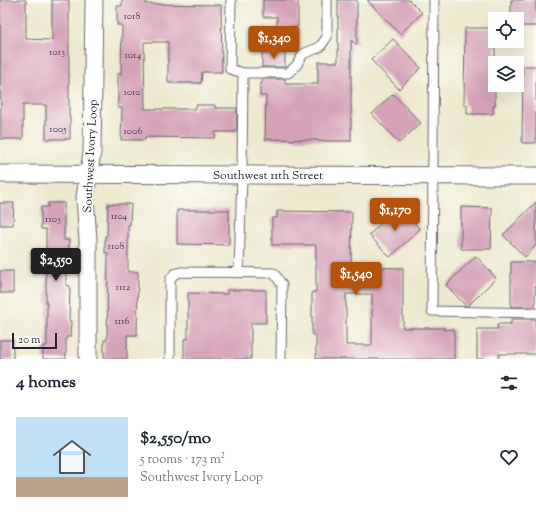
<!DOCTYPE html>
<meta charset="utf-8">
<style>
:root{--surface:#fff;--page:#f6f6f7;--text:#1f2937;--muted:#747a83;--accent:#b45309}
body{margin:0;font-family:"Sorts Mill Goudy",serif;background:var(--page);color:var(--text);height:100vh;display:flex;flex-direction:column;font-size:15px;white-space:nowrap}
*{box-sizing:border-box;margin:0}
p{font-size:13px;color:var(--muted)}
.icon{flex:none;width:22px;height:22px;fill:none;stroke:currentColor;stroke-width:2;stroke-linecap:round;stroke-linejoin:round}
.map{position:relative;height:359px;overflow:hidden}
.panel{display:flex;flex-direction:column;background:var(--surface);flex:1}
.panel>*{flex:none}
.buttons{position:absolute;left:488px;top:12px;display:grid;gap:8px}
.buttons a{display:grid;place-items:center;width:36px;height:36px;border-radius:0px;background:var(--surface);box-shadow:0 4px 16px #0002;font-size:20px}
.scale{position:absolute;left:12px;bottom:10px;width:45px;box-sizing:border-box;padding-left:4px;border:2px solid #22223b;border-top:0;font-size:11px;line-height:14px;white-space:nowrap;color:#22223b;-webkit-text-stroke:3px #fdfcf7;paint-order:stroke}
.price{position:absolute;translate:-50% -34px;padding:0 9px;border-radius:4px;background:var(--accent);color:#fff;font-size:13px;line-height:26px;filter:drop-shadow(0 1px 2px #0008)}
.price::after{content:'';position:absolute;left:50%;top:24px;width:12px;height:9px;margin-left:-6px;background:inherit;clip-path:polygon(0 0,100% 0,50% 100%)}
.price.on{background:#222;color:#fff}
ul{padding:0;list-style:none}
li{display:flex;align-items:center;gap:12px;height:100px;padding:0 16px}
li span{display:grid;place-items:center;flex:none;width:112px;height:80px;border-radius:0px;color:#555}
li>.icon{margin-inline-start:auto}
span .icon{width:48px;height:48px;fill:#fffc;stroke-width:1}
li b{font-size:17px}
h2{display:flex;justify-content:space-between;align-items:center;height:48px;padding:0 16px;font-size:17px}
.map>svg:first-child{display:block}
.building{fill:#d5a2b8;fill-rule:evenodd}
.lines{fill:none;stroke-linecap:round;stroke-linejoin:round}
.lane-casing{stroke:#69686e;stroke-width:11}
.street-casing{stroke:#69686e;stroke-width:19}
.lane{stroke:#fff;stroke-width:9}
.street{stroke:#fff;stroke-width:17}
.labels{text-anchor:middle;stroke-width:3.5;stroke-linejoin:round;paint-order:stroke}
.number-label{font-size:10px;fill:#4f425a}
.street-label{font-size:12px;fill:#22223b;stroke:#fdfcf7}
</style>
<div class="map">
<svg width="536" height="359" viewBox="0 0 536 359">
<rect width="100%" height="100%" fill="#fdfcf7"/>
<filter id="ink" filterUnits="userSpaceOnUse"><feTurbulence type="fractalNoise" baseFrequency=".025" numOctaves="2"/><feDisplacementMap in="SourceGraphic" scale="8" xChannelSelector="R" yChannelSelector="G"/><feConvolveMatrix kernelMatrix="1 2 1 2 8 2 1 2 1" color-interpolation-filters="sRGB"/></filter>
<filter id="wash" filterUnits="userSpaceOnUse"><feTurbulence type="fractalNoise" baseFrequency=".012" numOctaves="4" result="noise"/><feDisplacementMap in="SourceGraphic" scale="16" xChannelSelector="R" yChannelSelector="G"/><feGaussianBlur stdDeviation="0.9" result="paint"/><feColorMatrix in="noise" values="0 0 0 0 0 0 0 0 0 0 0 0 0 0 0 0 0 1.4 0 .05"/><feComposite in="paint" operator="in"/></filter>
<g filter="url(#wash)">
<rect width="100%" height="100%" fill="#ede9ce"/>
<g id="blocks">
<g class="building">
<polygon points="0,0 26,0 26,39 52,40 52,0 69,0 69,117 70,117 70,139 46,139 46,105 23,105 23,139 1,139"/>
<polygon points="122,0 146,0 146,4 221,5 222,72 202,72 201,83 168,83 168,42 144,42 145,109 196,109 196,105 215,105 215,108 237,108 236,132 215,132 215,138 145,137 145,140 121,140 122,108 118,108 118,74 121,74 122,25 117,25 117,6 122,6"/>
<polygon points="263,0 298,0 298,27 277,27 277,17 263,17"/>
<polygon points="338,0 357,0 357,45 351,40 351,141 317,141 317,140 265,139 266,96 260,96 260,84 262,84 262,79 285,79 285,84 318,84 318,62 338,62"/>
<polygon points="367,0 409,0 422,13 400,34"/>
<polygon points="511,0 536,0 536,26 517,26 517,19 511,19"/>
<polygon points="465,28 495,28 495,106 493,106 493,114 467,114 467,105 464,105"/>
<polygon points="393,39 421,68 399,89 371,60"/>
<rect x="262" y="53" width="23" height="14"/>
<polygon points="523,66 536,66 536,143 522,143"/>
<polygon points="393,94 421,123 399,143 372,114"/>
<polygon points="536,202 536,245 525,257 503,235"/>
<polygon points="0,203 14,203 13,225 0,225"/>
<polygon points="48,203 64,203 64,240 69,240 69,256 66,256 66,285 67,285 67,286 70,286 69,321 71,321 70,337 66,337 66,359 43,359 43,346 47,346 47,303 46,303 46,229 41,229 41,207 48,207"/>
<polygon points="108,204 131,204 130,225 128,225 128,272 138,272 137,335 127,335 127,359 108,359 106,357 104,357 104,340 107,340 108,253 105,253 105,236 107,236"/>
<polygon points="399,206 420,229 390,257 369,235"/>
<polygon points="461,207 492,208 491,249 461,249"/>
<polygon points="177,210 229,210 229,245 177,244"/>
<path d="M277 211 352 212 351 267 403 268V328H445L443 330 454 329V359H316V335H312V292H316V245H272V218H277ZM346 294H372V345H346Z"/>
<polygon points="476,256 496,278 468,306 466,306 446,285"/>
<polygon points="511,262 536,262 535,307 511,307"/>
<rect x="0" y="271" width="13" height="22"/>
<polygon points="227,290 266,290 266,323 251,323 251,359 184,359 184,339 188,339 188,293 227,294"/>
<polygon points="511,319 535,319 535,329 536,329 536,354 499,354 499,359 477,359 477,329 498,329 497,324 511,324"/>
<rect x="0" y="340" width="13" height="19"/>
</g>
</g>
</g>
<g filter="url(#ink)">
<use href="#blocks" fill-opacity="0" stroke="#69686e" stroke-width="1"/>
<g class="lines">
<g class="lane-casing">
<g id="lane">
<polyline points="231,0 230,69 243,73 288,73 296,66 303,54 320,47 327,37 327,0"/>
<polyline points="434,0 432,311 536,313"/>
<polyline points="239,272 242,174 243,73"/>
<polyline points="170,359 170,280 174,274 181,272 274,273 282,285 281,359"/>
</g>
</g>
<g class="street-casing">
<g id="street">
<polyline points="0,174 536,176"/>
<polyline points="88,359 88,241 85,197 92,153 94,0"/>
</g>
</g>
<use href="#lane" class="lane"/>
<use href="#street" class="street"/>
</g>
</g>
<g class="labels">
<g class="number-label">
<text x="132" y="19">1018</text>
<text x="57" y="55">1013</text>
<text x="133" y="58">1014</text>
<text x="132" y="95">1010</text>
<text x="58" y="132">1005</text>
<text x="133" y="134">1006</text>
<text x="119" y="219">1104</text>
<text x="53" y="222">1103</text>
<text x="116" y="249">1108</text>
<text x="123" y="290">1112</text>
<text x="122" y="324">1116</text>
</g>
<g class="street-label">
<text transform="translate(90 156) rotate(-87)" y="4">Southwest Ivory Loop</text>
<text x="268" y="179">Southwest 11th Street</text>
</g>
</g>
</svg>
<div class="buttons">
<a><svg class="icon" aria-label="locate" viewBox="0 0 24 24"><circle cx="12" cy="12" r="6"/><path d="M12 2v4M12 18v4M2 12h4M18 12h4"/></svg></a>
<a><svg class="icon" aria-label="layers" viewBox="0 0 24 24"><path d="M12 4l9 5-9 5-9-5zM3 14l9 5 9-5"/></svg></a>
</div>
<div class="scale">20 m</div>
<b class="price" style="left:274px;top:60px">$1,340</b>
<b class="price" style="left:395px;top:232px">$1,170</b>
<b class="price on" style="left:56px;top:282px">$2,550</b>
<b class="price" style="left:356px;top:296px">$1,540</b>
</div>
<section class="panel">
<h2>4 homes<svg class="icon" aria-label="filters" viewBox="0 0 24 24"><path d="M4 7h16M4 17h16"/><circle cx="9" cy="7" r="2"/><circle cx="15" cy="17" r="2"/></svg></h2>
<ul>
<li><span style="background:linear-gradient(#bfe0f5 75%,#b9a48a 0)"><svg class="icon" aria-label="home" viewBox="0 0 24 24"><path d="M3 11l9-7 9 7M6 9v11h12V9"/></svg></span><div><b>$2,550/mo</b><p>5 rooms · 173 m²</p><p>Southwest Ivory Loop</p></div><svg class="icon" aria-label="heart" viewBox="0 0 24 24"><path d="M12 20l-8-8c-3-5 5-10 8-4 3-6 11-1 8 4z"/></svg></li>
</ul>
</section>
